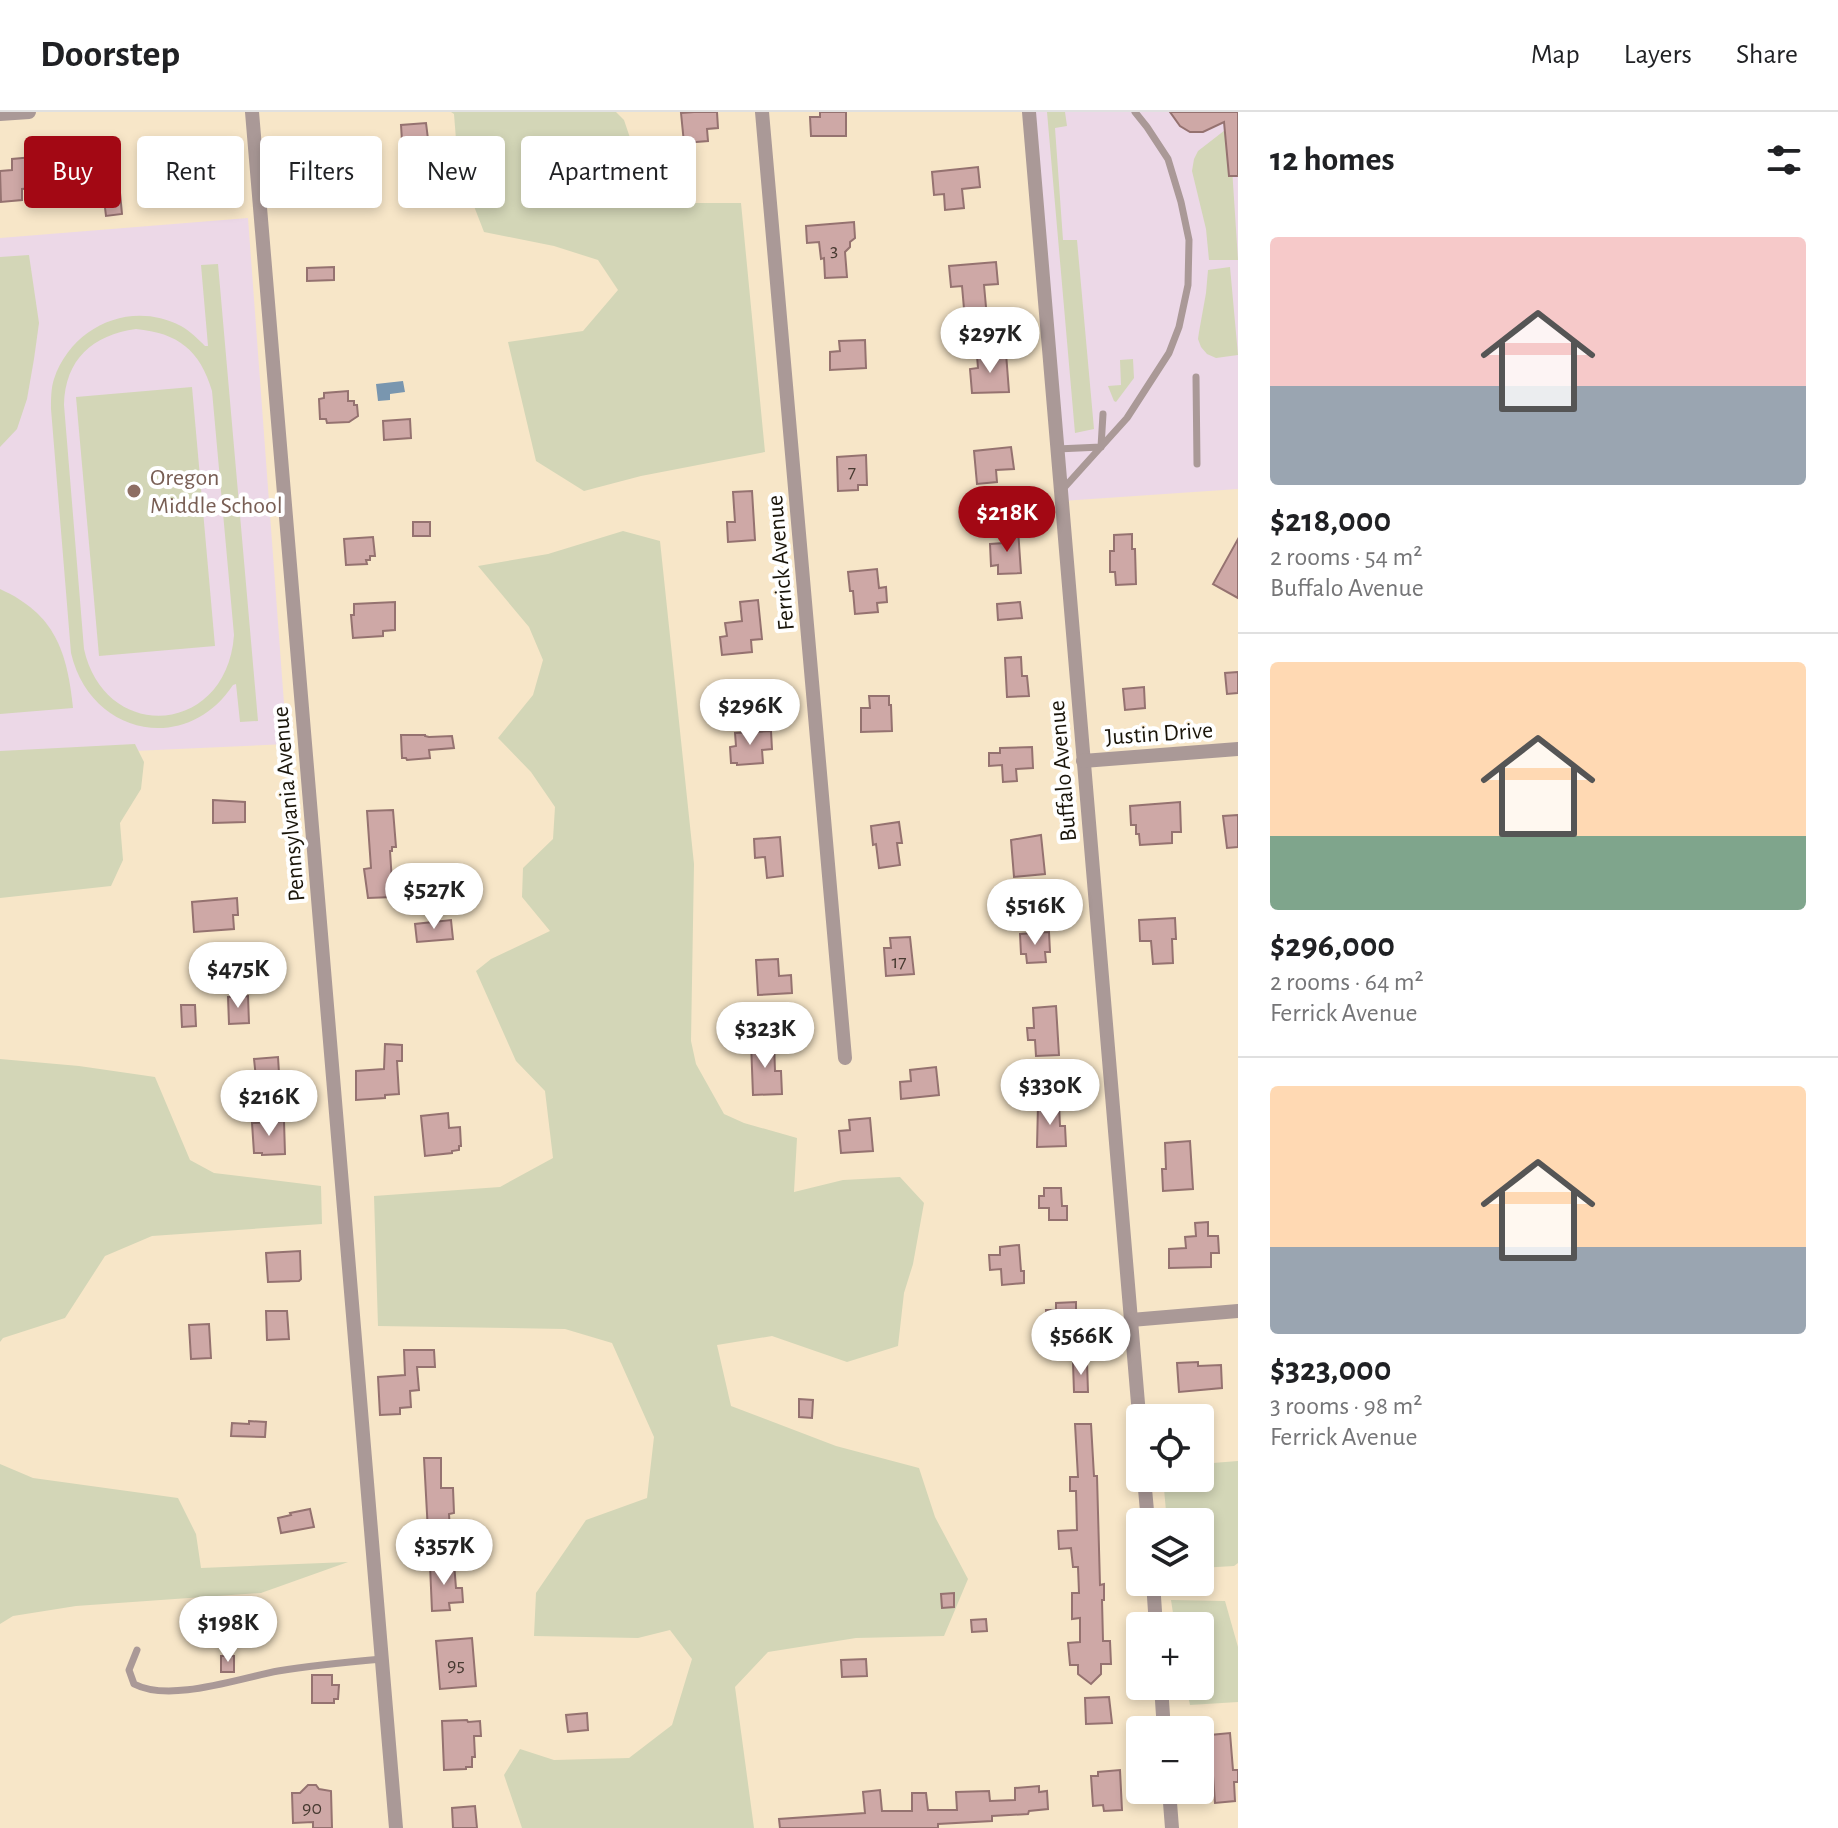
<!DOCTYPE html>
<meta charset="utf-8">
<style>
:root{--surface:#fff;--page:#f2f2f2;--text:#202124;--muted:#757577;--line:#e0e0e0;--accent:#a30814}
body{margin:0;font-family:"Alegreya Sans",sans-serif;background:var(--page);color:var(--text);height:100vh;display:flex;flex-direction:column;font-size:30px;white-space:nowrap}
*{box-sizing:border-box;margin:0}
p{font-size:26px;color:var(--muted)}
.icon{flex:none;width:44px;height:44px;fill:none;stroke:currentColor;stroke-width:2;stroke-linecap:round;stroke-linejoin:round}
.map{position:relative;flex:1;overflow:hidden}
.sheet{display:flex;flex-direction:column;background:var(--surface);width:600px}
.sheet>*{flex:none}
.hud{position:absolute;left:24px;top:24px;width:760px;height:72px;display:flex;gap:16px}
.tools{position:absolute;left:1126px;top:1292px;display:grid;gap:16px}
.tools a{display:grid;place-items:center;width:88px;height:88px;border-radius:8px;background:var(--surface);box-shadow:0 4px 12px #0003;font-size:40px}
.price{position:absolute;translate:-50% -68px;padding:0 18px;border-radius:28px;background:#fff;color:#222;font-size:26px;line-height:52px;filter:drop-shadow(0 2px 4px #0008)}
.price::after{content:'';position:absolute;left:50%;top:48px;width:24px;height:18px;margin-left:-12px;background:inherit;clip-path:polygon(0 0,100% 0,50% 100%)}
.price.current{background:var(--accent);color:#fff}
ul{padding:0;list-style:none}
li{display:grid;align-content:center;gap:16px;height:424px;padding:0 32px}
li+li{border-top:2px solid var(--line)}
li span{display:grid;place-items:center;height:248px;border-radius:8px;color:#555}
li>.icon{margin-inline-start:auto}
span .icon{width:144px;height:144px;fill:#fffc;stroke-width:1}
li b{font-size:34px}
h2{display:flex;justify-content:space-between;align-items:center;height:96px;padding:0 32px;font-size:34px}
.chip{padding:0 28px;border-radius:8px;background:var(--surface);box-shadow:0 4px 12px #0003;font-size:28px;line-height:72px}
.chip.current{background:var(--accent);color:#fff}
header{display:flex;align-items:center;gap:48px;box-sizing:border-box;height:112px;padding:0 40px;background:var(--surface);border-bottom:2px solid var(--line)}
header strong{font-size:38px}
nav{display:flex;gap:44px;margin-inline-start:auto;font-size:28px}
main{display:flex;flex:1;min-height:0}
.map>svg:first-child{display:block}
.education{fill:#ecd8e7}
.green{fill:#d3d6b7;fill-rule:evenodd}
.water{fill:#7996af}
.building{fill:#cea8a6;stroke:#957270;stroke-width:2}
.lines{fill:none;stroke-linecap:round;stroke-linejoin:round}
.service{stroke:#aa9997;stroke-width:7}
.minor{stroke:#aa9997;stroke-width:14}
.education-dot{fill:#8d6e63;stroke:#fff;stroke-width:3}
.labels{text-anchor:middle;stroke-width:8;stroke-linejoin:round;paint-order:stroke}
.number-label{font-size:20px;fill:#473a31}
.education-label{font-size:24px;fill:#785e54;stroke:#fff;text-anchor:start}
.street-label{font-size:24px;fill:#1a150a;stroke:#fff}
</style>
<header>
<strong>Doorstep</strong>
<nav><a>Map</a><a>Layers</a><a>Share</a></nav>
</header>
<main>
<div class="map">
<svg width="1238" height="1716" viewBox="0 0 1238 1716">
<rect width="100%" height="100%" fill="#f7e6c8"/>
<g class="education">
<polygon points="1028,0 1238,0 1238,377 1062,389"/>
<polygon points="248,106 287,632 0,645 0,126"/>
</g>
<g class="green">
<polygon points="451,0 616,0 624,8 652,91 741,91 765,340 641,364 584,379 536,349 508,230 583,219 618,178 598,148 554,134 484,120 458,53 454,2"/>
<polygon points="1047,0 1065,0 1067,14 1055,16 1063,128 1077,128 1094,317 1075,321"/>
<polygon points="1238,8 1230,25 1238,148 1209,148 1206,117 1192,59 1194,47 1198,39"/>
<polygon points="29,143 39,211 34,247 27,287 17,317 0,335 0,145"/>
<path d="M218 152 258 609 240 610 236 572 233 573C186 644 90 623 71 541L51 297C51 287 51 276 54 267 72 214 131 188 181 214 190 219 198 227 205 234H208L201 153ZM136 217C178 221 200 238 212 279L234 523C227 624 105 632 84 537L64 293C65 247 93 223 136 217Z"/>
<polygon points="1230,155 1238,243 1216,246 1207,242 1201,235 1198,227 1199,220 1206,181 1208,158"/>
<polygon points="1133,247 1134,266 1116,290 1114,289 1108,274 1121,273 1120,248"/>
<polygon points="192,275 215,534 99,544 76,285"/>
<polygon points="623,419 660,429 694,752 691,929 696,952 724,1002 744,1011 797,1026 794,1080 843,1068 900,1065 924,1091 913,1152 904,1181 898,1234 847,1250 772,1224 717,1233 731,1294 836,1334 919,1356 935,1405 968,1467 944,1524 856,1526 768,1540 735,1575 754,1716 522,1716 504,1663 520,1637 554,1648 629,1646 672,1613 692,1547 670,1518 638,1526 534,1524 536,1481 586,1408 647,1386 654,1325 612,1231 565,1217 378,1214 374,1084 500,1075 553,1046 545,979 516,949 476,859 491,847 550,819 522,785 523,756 553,727 555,695 531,660 498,626 533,583 543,548 529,515 478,454 548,442"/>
<path d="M0 477C55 502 67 539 73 596L0 602Z"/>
<polygon points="135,632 144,650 141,677 120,711 123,748 111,774 0,786 0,639"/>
<polygon points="0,947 79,954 155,965 190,1048 214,1061 321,1074 322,1112 152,1124 105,1144 65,1206 3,1226 0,1230"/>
<polygon points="1238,1349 1238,1451 1234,1454 1200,1456 1200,1410 1167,1410 1163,1366 1200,1366 1200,1352"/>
<polygon points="0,1352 33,1366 178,1386 196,1422 201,1456 348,1450 261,1481 76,1494 13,1504 0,1512"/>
<polygon points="1171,1488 1225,1489 1238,1535 1238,1590 1190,1593 1186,1574 1200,1574 1200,1514 1175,1514"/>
</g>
<polygon class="water" points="403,269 405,280 390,282 390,288 378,289 376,272"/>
<g class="building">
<polygon points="694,0 717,0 718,16 707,17 708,29 684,31 681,1"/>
<polygon points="820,0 846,0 846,24 811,24 810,5 820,5"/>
<polygon points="1170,0 1238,0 1238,64 1229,64 1224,10 1203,20 1190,20 1180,14"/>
<polygon points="426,11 428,27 402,29 401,13"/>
<polygon points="315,29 355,29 357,34 357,50 342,50 342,53 315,54 315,52 310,52 310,30"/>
<polygon points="204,35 206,63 188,65 187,61 163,62 163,56 158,56 157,40"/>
<polygon points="33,45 34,76 22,77 22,88 1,90 0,59 12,58 12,47"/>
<polygon points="114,51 120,81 122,102 106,104 103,79 99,80 98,75 95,76 91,55"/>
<polygon points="978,55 980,75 962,77 964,96 945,98 944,82 934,83 932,60"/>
<polygon points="854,110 855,126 850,130 850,135 845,140 847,165 825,166 824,146 821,147 819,130 807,131 806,114"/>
<polygon points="996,150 998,172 984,173 987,206 965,208 962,174 951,175 949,154"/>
<polygon points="334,155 334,168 307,169 307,156"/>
<polygon points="865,228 866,256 830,258 830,240 840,239 839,229"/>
<polygon points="1006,241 1009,280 972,281 970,257 978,256 977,244"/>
<polygon points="348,279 348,289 354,289 354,293 357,293 358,304 349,310 327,311 326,307 320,307 319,287 324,286 324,281"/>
<polygon points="410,307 411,326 384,328 383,309"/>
<polygon points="1011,335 1014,357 996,358 997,370 977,372 974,339"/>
<polygon points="866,343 867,373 858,373 858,378 838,379 837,345"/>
<polygon points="752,379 755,428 728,430 727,410 735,410 733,380"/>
<rect x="413" y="410" width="17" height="14"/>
<polygon points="1018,417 1021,461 998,462 998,453 991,454 990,432 1004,431 1003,418"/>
<polygon points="1132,422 1132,437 1135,437 1136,472 1116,473 1115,460 1110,460 1110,439 1114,439 1114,423"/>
<polygon points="373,425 375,444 370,444 370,448 366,448 367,452 346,453 344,427"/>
<polygon points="1238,427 1238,486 1213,472"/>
<polygon points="877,457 879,476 886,475 887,490 877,491 878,500 855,502 853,479 850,479 848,460"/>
<polygon points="758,488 762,527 751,528 752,540 722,543 720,525 727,524 725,511 742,509 740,490"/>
<polygon points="395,490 395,518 383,519 383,524 353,526 351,503 354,503 354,492"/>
<polygon points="1020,490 1022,506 998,508 997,492"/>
<polygon points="1021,545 1022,564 1027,564 1029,584 1007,585 1005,546"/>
<polygon points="1238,560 1238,581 1227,582 1225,561"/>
<polygon points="1144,575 1145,596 1125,598 1123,577"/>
<polygon points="869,584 889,584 889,593 891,593 892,619 861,620 861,596 870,596"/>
<polygon points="771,619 772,637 762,638 763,651 737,653 737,651 731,651 730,635 736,634 735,621"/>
<polygon points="401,623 425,623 425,624 429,625 452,624 454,636 429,638 430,646 407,648 406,646 402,646"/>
<polygon points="1032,635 1033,656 1016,657 1017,669 1003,670 1002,653 989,654 989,641 1000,641 1000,636"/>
<polygon points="213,688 245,690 245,710 213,711"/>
<polygon points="1180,690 1181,720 1172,720 1172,731 1140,733 1139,722 1136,722 1136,713 1131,713 1130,694"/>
<polygon points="393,698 396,735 392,735 392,739 390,739 393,785 368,786 364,757 371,756 367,699"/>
<polygon points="1238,703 1238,735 1227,736 1223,704"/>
<polygon points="899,710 902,731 897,731 900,753 879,756 876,732 873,733 871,714"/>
<polygon points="1041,723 1045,762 1014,765 1011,728"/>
<polygon points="780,725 783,764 767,766 765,745 755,746 754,727"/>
<polygon points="424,753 445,753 446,769 425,770"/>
<polygon points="237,786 238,803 233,803 234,817 194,820 192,790"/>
<polygon points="1175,806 1176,827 1172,827 1173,851 1153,852 1151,829 1140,829 1139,808"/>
<polygon points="451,808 453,827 417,830 415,812"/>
<polygon points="1049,820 1050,840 1045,840 1046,850 1027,851 1026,842 1021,842 1020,822"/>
<polygon points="910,825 914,862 886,864 884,836 891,836 890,826"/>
<polygon points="778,847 779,864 791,863 792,881 758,883 756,848"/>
<polygon points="248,884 249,911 229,912 228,885"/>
<polygon points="181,893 195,893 196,914 182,915"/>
<polygon points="1056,894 1059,943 1036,944 1035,928 1028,928 1027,916 1034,916 1033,896"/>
<polygon points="751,930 774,930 775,959 781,959 782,982 753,983"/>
<polygon points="385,932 402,933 402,949 397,949 399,982 385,983 385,986 356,988 356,959 384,957"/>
<polygon points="278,945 280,977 248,980 248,967 256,966 254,947"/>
<polygon points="936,955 939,983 901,987 900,970 911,969 910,958"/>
<polygon points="1059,992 1060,1014 1065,1014 1066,1034 1037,1035 1038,993"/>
<polygon points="448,1001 449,1016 460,1015 461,1034 459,1034 459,1038 452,1039 452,1041 425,1044 421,1004"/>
<polygon points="870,1006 873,1039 841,1041 839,1019 850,1018 849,1008"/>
<polygon points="284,1009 285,1042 262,1043 262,1041 254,1041 252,1011"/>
<polygon points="1190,1029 1193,1077 1163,1079 1162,1057 1166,1057 1165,1031"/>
<polygon points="1044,1076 1061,1076 1062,1094 1067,1094 1067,1108 1049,1108 1049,1096 1039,1096 1039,1084 1044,1084"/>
<polygon points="1208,1110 1208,1124 1218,1124 1219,1141 1211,1141 1211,1155 1169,1156 1169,1137 1186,1136 1185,1125 1196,1124 1195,1111"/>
<polygon points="1019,1133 1021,1159 1024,1159 1024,1171 1002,1173 1001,1157 990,1158 989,1143 1000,1143 1000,1135"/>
<polygon points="300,1139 301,1167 299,1169 268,1170 266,1141"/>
<polygon points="1076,1190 1076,1208 1079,1208 1080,1225 1050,1226 1050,1217 1047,1217 1046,1198 1056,1198 1056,1191"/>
<polygon points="266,1199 287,1199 289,1227 267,1228"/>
<polygon points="209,1212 211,1246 191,1247 189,1213"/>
<polygon points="404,1238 434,1238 435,1255 417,1255 419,1278 410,1279 411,1295 400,1296 400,1302 380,1303 378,1265 405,1263"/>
<polygon points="1087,1250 1088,1280 1074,1280 1073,1251"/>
<polygon points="1198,1250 1198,1254 1221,1253 1222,1276 1179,1280 1177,1251"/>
<polygon points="799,1287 813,1288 812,1306 799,1305"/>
<polygon points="249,1309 266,1310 265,1325 231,1324 232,1311 249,1312"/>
<polygon points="1075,1312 1091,1312 1094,1364 1097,1364 1100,1473 1104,1472 1104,1488 1102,1488 1103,1529 1110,1529 1111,1552 1101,1552 1101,1562 1091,1572 1078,1562 1078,1553 1070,1553 1068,1531 1080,1530 1080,1506 1072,1507 1072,1481 1079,1481 1078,1455 1073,1455 1071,1436 1059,1437 1058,1419 1077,1418 1076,1379 1070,1379 1070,1365 1078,1365"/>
<polygon points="424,1346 441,1346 441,1376 453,1376 454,1401 449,1402 450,1419 428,1420"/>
<polygon points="310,1397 314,1415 281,1421 278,1406 291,1403 290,1401"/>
<polygon points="454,1451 456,1476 462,1476 463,1490 449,1491 450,1498 432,1499 430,1453"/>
<polygon points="954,1481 954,1495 942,1496 941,1482"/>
<polygon points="986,1507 987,1519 972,1520 971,1508"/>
<polygon points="472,1526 476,1574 440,1577 436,1529"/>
<rect x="221" y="1544" width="13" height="16"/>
<polygon points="866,1547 867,1564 842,1565 841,1548"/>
<polygon points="312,1563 332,1563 332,1573 339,1573 338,1587 334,1587 334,1591 312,1591"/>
<polygon points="1109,1585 1112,1611 1086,1612 1085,1586"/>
<polygon points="587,1601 588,1618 568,1620 566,1603"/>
<polygon points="467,1608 468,1610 480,1609 481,1624 474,1624 475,1645 472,1645 472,1655 466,1655 466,1657 444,1658 442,1609"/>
<polygon points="1230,1621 1233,1658 1238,1658 1238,1670 1234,1670 1235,1689 1215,1691 1210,1623"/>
<polygon points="1120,1658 1122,1698 1104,1699 1103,1693 1093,1694 1091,1664 1098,1664 1098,1660"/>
<polygon points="308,1673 316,1673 319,1677 331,1679 332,1716 313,1716 313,1710 293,1711 292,1681 300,1681"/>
<polygon points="1039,1674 1039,1680 1047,1679 1048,1697 1029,1699 1028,1702 992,1704 992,1709 938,1712 938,1716 780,1716 779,1707 865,1701 863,1680 880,1678 882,1699 912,1699 912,1681 926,1681 928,1698 957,1698 956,1680 989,1679 990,1689 1015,1688 1015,1676"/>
<polygon points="475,1694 477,1716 453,1716 452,1696"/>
</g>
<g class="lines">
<g class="service">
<polyline points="1196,265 1197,352"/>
<polyline points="1057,337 1101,335 1103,302"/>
<polyline points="1063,377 1127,306 1169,241 1179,215 1188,173 1189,128 1181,90 1168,47 1147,15 1135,0"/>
<path d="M137 1538 129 1558 134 1572C170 1591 240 1566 278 1559 313 1553 347 1550 382 1547"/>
</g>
<g class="minor">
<polyline points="252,0 396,1716"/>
<polyline points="762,0 845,946"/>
<polyline points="1029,0 1140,1315"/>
<polyline points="0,2 29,0"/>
<polyline points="1083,649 1238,637"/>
<polyline points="1131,1208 1238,1199"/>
<polyline points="1144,1366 1148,1410"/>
<polyline points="1153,1470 1156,1514"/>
<polyline points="1161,1574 1164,1618"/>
<polyline points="1169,1678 1172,1716"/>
</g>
</g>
<circle class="education-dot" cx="134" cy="379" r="8"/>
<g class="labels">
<g class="number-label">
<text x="834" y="144">3</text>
<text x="852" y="366">7</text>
<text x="899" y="856">17</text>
<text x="456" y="1559">95</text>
<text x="312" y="1702">90</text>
</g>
<g class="education-label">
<text x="150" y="373">Oregon<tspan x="150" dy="28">Middle School</tspan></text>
</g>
<g class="street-label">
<text transform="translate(780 451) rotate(-95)" y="8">Ferrick Avenue</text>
<text transform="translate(1159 621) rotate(-4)" y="8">Justin Drive</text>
<text transform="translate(1062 659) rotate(-95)" y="8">Buffalo Avenue</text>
<text transform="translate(288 692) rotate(-95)" y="8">Pennsylvania Avenue</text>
</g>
</g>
</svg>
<div class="tools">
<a><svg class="icon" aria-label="locate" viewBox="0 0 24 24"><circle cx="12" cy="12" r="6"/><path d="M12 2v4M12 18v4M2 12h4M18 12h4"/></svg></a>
<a><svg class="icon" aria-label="layers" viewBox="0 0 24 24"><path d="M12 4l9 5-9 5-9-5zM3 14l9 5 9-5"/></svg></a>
<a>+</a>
<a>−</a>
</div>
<b class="price" style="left:990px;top:263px">$297K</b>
<b class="price current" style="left:1007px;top:442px">$218K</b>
<b class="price" style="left:750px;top:635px">$296K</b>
<b class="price" style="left:434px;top:819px">$527K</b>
<b class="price" style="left:1035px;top:835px">$516K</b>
<b class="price" style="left:238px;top:898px">$475K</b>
<b class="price" style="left:765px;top:958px">$323K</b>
<b class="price" style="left:1050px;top:1015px">$330K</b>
<b class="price" style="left:269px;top:1026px">$216K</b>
<b class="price" style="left:1081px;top:1265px">$566K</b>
<b class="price" style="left:444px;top:1475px">$357K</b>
<b class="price" style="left:228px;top:1552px">$198K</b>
<div class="hud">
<a class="chip current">Buy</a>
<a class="chip">Rent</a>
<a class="chip">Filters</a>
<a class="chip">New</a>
<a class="chip">Apartment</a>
</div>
</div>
<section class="sheet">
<h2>12 homes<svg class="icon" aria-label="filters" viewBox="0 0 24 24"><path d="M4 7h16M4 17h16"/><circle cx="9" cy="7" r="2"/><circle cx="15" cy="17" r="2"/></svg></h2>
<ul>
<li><span style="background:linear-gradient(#f6c9c9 60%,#9aa5b1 0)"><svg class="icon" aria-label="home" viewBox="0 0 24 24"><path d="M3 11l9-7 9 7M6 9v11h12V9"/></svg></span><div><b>$218,000</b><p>2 rooms · 54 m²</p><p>Buffalo Avenue</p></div></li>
<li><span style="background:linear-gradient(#ffd9b3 70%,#7fa58c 0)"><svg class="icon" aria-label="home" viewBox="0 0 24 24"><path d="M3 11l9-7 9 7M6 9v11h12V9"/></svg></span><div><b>$296,000</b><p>2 rooms · 64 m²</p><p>Ferrick Avenue</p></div></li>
<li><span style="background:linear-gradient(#ffd9b3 65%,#9aa5b1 0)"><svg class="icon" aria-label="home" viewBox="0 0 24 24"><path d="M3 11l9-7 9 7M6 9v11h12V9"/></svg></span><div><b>$323,000</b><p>3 rooms · 98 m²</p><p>Ferrick Avenue</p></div></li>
</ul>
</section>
</main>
